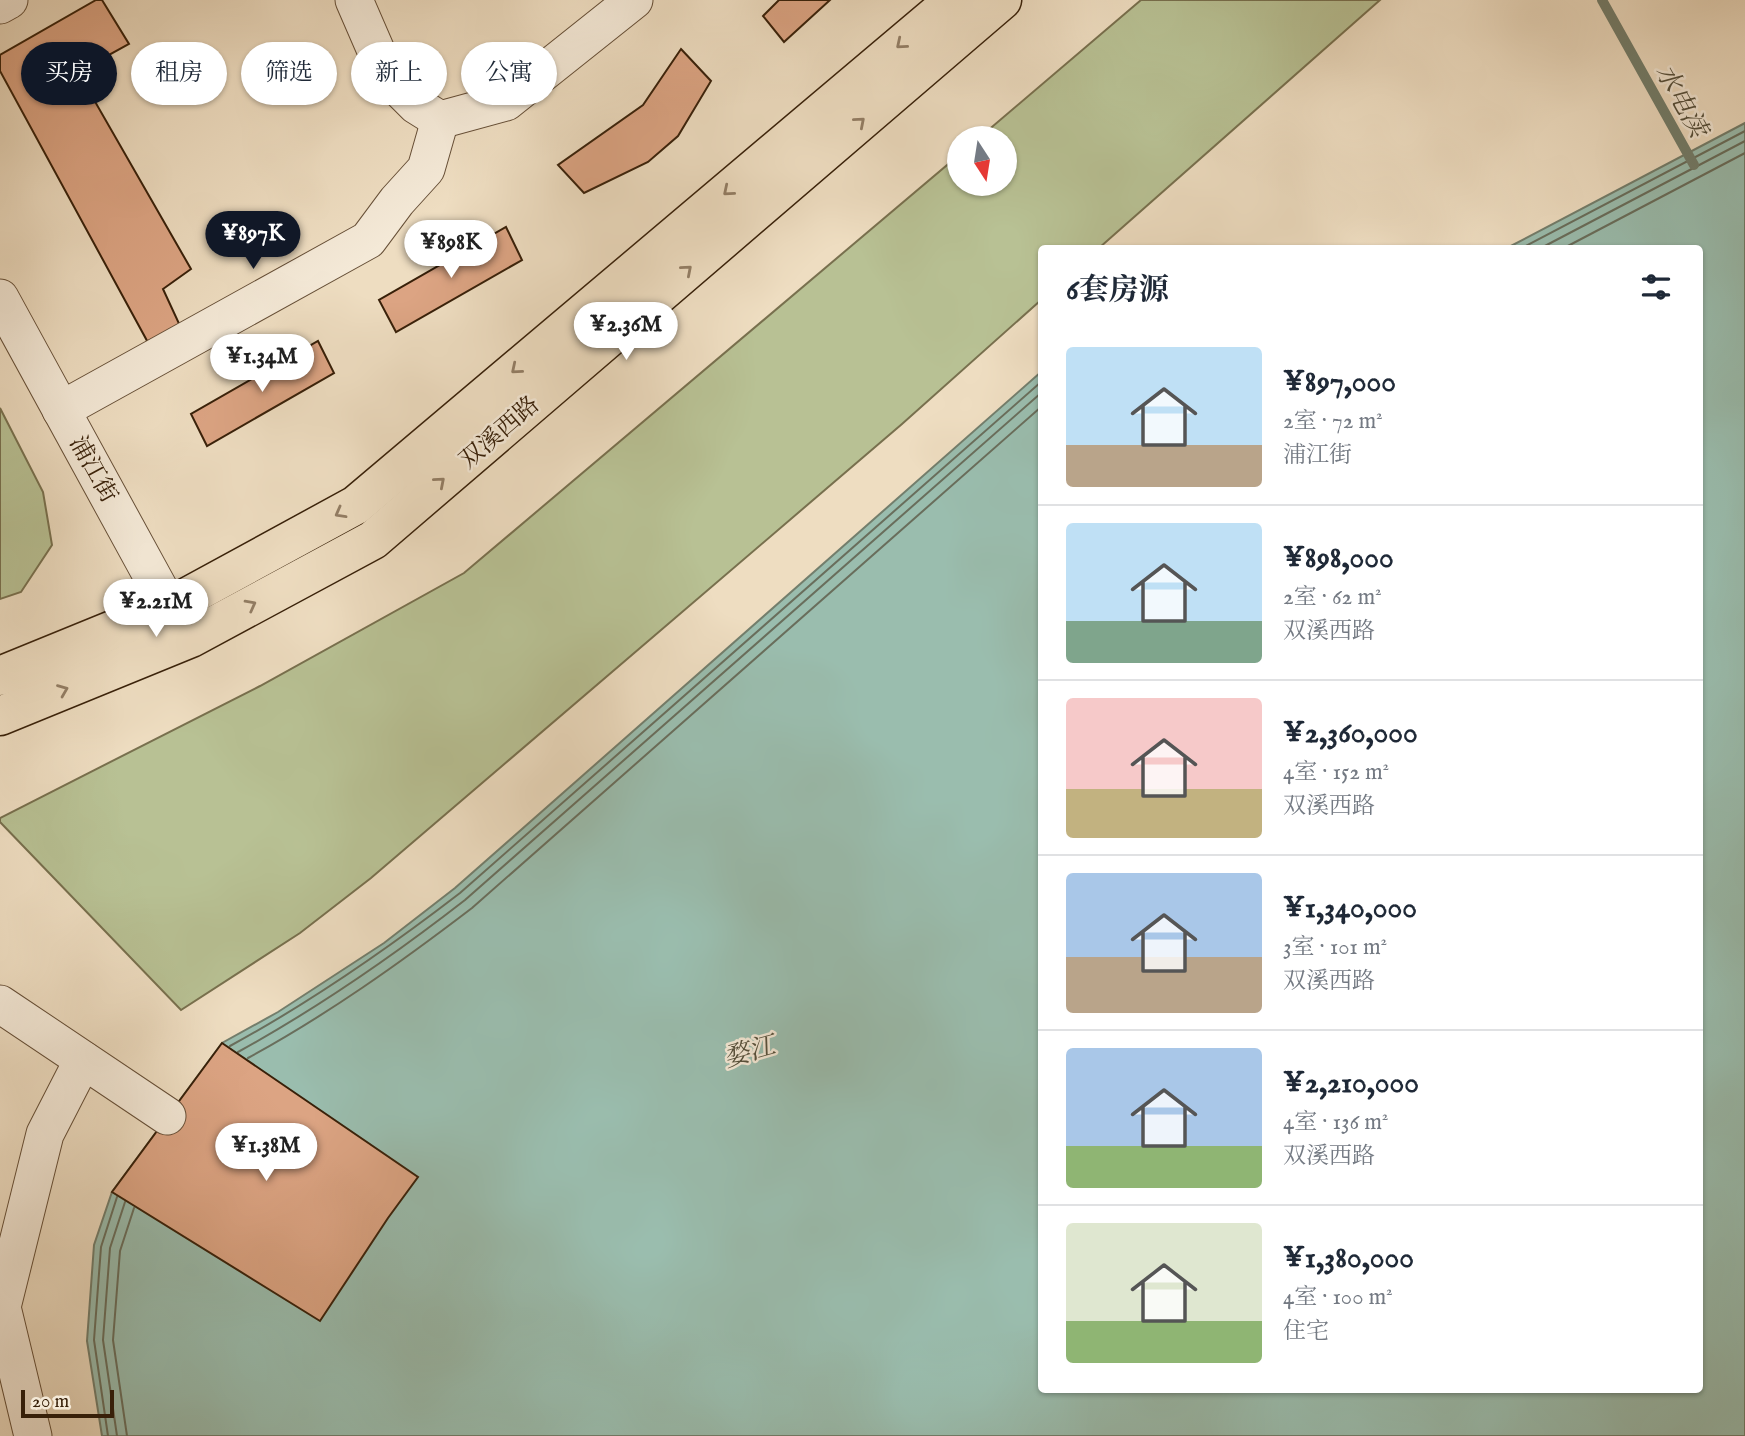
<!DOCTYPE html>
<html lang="zh">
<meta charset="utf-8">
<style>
:root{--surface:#fff;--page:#f2f2f3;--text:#1f2937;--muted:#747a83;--line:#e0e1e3;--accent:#111827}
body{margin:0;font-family:"IM FELL English","Noto Serif SC",serif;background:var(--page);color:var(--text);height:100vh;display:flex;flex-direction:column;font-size:26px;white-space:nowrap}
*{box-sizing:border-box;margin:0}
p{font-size:23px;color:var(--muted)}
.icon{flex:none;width:38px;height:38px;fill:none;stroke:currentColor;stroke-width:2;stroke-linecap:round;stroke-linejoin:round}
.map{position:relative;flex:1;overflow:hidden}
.side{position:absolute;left:1038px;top:245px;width:665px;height:1148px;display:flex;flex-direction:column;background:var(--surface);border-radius:7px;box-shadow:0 2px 5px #0004}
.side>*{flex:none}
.guide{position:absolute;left:21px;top:42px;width:665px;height:63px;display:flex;gap:14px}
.needle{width:46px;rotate:168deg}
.fabs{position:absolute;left:947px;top:126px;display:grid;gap:14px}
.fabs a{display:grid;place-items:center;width:70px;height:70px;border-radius:50%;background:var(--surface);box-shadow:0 2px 5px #0004;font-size:35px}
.scale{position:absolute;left:21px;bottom:18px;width:93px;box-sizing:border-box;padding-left:7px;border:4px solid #382009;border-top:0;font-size:19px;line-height:24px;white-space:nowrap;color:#382009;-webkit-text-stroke:5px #f4e9d7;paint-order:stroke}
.price{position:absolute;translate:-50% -60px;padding:0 16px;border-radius:24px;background:#fff;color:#222;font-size:23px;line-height:46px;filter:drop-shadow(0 2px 4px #0008)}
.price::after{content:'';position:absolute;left:50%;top:42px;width:21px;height:16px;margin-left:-10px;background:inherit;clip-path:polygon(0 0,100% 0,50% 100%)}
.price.on{background:var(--accent);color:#fff}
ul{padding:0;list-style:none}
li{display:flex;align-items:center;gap:21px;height:175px;padding:0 28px}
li+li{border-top:2px solid var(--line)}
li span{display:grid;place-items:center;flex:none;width:196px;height:140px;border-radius:7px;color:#555}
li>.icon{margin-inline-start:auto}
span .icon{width:84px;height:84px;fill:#fffc;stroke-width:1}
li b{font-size:30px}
h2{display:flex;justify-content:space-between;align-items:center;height:84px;padding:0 28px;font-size:30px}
.chip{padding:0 24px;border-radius:32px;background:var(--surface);box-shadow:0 2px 5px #0004;font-size:24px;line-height:63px}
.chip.on{background:var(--accent);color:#fff}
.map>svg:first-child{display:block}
.green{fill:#b8c194;stroke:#78704e;stroke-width:2}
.water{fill:#9abdae;stroke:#737e6c;stroke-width:2}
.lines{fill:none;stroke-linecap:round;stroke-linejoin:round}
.shore{stroke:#696e5c;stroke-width:2}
.stream{stroke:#737e6c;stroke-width:10}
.building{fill:#dca483;stroke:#382009;stroke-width:2}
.minor-casing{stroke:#664f37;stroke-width:39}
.major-casing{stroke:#382009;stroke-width:41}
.minor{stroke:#f4e9d7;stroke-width:37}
.major{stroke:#eeddc1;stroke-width:38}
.oneway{stroke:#937e65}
.labels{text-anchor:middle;stroke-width:5;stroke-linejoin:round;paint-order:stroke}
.street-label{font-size:24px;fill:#382009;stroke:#f4e9d7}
.water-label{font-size:26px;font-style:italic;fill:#554f3b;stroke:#f4e9d7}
</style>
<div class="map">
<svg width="1745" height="1436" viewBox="0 0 1745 1436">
<rect width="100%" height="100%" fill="#eeddc1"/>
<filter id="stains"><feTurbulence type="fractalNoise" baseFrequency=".00286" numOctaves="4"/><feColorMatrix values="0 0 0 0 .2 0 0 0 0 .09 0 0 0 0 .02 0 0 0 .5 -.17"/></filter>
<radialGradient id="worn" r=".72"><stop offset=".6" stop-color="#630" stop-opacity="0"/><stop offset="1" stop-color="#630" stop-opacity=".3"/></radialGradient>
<g class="green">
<polygon points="1141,0 1380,0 1099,248 1041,248 1041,300 902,424 371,878 300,933 181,1010 0,822 0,818 260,686 464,573 959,155 959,184 1004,184 1004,138 979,138"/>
<polygon points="0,408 43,492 52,545 21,592 0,599"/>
</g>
<polygon class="water" points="1745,123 1745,1436 102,1436 87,1341 94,1245 112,1192 222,1043 278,1012 384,943 455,888 1041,372 1041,1390 1699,1390 1699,248 1507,248"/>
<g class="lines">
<g class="shore">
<polyline points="1522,248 1745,131"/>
<polyline points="1541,248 1745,141"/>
<polyline points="1564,248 1745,153"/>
<path d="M230 1046C311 1002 386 950 460 893L1041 382"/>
<path d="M238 1052C318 1008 393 956 465 900L1041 393"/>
<path d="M248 1058C327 1015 400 963 472 908L1041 407"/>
<polyline points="108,1436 94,1340 101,1247 117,1197"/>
<polyline points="117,1436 103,1340 110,1248 125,1202"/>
<polyline points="127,1436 113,1340 120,1251 134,1208"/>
</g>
<polyline class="stream" points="1602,0 1694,165"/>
</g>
<g class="building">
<polygon points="96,0 102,0 129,44 78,72 191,269 163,289 182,330 151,348 0,71 0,55"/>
<polygon points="779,0 830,0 784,42 763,16"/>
<polygon points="681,49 711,81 678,136 648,162 584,193 558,165 643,105"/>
<polygon points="506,227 522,260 396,332 379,300"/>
<polygon points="318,341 334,373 207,446 191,414"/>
<polygon points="222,1043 418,1177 388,1218 320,1321 112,1192"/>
</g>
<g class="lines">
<g class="minor-casing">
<g id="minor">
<polyline points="354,0 387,76 416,105 440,120 506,102 634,0"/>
<polyline points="0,5 9,0"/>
<polyline points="0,298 169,607 187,633"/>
<polyline points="61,410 368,240 397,201 426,169 440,120"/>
<polyline points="0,1004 167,1116"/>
<polyline points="33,1436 2,1307 45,1134 83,1060"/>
</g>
</g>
<g class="major-casing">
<g id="major">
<polyline points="0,676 169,607 356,505 954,0"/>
<polyline points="0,716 191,638 373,540 1002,0"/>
</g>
</g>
<use href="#minor" class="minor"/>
<use href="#major" class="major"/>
</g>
<defs><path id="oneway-chevron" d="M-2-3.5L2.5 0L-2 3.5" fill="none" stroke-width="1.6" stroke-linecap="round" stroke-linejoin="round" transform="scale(1.75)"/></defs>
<g class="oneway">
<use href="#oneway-chevron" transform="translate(901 44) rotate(140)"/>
<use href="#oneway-chevron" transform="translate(860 122) rotate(-41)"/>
<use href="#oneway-chevron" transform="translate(728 191) rotate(140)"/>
<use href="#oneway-chevron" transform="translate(687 270) rotate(-41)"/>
<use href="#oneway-chevron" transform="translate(516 369) rotate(140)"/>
<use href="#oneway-chevron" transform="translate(440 482) rotate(-41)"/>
<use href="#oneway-chevron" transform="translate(340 513) rotate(151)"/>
<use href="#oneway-chevron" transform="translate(251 605) rotate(-28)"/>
<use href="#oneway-chevron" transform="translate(63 690) rotate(-22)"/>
</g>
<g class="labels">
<g class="street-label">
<text transform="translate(499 432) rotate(-41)" y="8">双溪西路</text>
<text transform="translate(94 469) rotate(61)" y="8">浦江街</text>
</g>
<g class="water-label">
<text transform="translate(1682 100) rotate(61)" y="9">水电渎</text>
<text transform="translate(749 1051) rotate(-16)" y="9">婺江</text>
</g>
</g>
<rect width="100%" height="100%" filter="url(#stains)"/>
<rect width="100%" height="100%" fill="url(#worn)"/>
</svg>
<div class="fabs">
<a><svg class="needle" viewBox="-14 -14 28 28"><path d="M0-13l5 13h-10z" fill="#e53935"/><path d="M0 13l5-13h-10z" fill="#747a83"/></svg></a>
</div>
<div class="scale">20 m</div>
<b class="price on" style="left:253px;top:271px">¥897K</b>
<b class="price" style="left:451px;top:280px">¥898K</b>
<b class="price" style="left:626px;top:362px">¥2.36M</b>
<b class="price" style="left:262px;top:394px">¥1.34M</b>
<b class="price" style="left:156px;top:639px">¥2.21M</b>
<b class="price" style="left:266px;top:1183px">¥1.38M</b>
<div class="guide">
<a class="chip on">买房</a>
<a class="chip">租房</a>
<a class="chip">筛选</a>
<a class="chip">新上</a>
<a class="chip">公寓</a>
</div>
<section class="side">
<h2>6套房源<svg class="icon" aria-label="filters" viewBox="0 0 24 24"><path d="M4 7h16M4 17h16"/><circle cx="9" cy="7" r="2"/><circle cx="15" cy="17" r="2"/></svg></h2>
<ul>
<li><span style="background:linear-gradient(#bfe0f5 70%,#b9a48a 0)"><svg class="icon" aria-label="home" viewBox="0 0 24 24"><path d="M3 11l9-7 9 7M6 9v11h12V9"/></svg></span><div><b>¥897,000</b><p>2室 · 72 m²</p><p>浦江街</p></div></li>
<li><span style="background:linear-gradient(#bfe0f5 70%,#7fa58c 0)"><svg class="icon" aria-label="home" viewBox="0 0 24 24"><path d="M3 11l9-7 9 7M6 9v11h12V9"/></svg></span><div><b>¥898,000</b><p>2室 · 62 m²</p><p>双溪西路</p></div></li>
<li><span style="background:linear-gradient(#f6c9c9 65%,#c2b280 0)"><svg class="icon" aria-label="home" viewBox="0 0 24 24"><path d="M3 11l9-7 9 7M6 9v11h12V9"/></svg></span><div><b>¥2,360,000</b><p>4室 · 152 m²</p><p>双溪西路</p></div></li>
<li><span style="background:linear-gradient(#a9c7e8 60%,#b9a48a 0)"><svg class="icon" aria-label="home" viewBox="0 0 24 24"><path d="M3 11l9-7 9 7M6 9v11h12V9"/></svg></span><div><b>¥1,340,000</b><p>3室 · 101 m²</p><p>双溪西路</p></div></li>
<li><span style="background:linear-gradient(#a9c7e8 70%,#8fb573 0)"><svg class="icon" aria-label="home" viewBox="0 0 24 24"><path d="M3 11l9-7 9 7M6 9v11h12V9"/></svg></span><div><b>¥2,210,000</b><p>4室 · 136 m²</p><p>双溪西路</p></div></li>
<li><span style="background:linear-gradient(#dfe7d0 70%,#8fb573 0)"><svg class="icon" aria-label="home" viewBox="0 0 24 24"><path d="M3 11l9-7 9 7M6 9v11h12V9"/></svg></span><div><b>¥1,380,000</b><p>4室 · 100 m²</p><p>住宅</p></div></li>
</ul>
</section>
</div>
